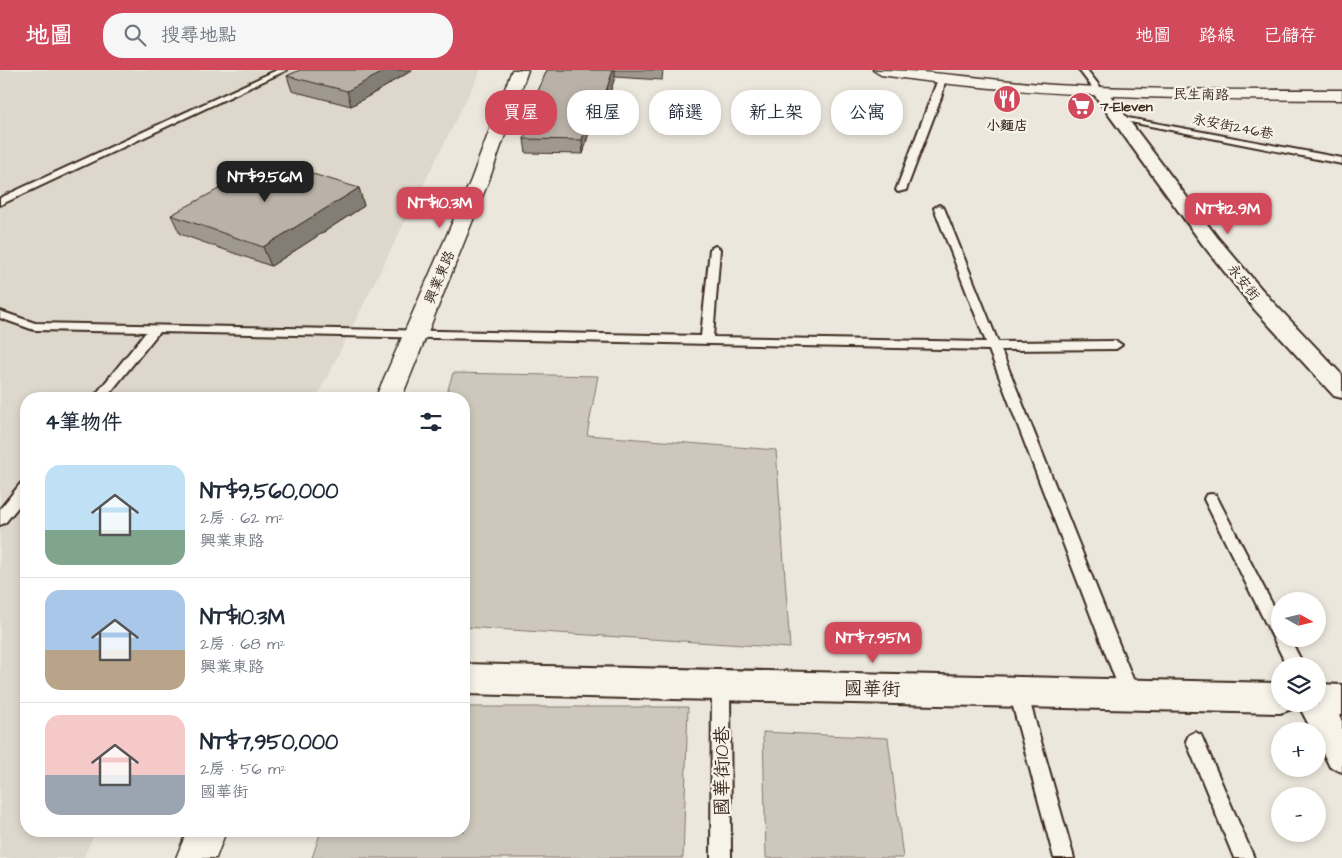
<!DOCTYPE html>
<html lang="zh-TW">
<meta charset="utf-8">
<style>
:root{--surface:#fff;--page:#f6f6f7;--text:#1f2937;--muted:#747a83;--line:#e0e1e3;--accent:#d1495b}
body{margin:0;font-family:"Architects Daughter","LXGW WenKai TC",sans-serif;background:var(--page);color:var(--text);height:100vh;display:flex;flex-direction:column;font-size:19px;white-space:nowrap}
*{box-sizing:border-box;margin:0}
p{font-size:16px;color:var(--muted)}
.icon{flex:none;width:28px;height:28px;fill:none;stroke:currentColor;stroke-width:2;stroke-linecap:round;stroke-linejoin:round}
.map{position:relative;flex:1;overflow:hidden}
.side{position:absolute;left:20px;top:322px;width:450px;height:445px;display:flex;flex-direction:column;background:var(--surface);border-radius:20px;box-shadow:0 2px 8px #0003}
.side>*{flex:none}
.top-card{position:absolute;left:485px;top:20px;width:475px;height:45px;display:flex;gap:10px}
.needle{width:32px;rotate:98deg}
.controls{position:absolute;left:1271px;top:522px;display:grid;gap:10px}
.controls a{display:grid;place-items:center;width:55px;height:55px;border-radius:50%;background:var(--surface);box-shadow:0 2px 8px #0003;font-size:25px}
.price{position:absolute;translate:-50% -42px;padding:0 11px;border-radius:10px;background:var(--accent);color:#fff;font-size:16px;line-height:32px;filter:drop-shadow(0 1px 2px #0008)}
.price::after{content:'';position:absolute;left:50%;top:30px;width:15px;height:11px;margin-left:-8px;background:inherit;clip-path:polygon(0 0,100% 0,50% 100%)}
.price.active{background:#222;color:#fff}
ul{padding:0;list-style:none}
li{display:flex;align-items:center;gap:15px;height:125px;padding:0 25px}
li+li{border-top:1px solid var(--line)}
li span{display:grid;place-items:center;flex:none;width:140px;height:100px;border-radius:15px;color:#555}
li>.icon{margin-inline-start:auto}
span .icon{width:60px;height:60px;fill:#fffc;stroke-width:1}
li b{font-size:21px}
h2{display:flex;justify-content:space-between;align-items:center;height:60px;padding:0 25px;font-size:21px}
.tag{padding:0 18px;border-radius:20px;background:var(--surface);box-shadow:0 2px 8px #0003;font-size:18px;line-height:45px}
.tag.active{background:var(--accent);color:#fff}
header{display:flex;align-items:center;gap:30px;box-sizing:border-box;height:70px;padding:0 25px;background:var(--accent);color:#fff}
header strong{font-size:24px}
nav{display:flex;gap:28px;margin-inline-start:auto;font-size:18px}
.search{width:350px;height:45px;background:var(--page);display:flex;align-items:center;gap:12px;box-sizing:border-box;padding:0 18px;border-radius:20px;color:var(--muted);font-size:19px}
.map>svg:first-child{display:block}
.built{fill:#ddd7cc}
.green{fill:#cec8bc;stroke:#84796d}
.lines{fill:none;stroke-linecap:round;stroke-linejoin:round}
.lane-casing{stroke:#3b2a1e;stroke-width:4}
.street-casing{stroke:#3b2a1e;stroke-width:4}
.secondary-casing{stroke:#3b2a1e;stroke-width:3}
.lane{fill:#f7f3e8;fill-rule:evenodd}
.street{fill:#f7f3e8;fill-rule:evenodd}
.secondary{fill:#f7f3e8;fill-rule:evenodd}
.wall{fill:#a09990;stroke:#3b2a1e}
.shaded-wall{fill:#827d75;stroke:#3b2a1e}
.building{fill:#bab2a7;stroke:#3b2a1e}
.labels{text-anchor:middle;stroke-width:4.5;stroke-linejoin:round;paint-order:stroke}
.far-street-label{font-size:14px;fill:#3b2a1e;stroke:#f7f3e8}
.far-poi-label{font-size:14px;font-weight:bold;fill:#3b2a1e;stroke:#f7f3e8;text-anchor:start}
.near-street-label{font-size:19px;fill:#3b2a1e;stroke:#f7f3e8}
</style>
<header>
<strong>地圖</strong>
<div class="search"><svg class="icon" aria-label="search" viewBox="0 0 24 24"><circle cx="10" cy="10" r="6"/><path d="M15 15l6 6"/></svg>搜尋地點</div>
<nav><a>地圖</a><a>路線</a><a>已儲存</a></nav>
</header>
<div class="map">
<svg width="1342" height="788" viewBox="0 0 1342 788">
<rect width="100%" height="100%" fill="#ece7dc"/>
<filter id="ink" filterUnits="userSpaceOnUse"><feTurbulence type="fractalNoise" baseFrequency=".02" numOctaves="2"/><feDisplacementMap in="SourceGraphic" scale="10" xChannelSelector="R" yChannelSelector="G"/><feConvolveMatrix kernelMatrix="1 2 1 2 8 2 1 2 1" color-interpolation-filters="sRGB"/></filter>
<g filter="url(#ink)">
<polygon class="built" points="0,0 481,0 316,329 26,329 26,761 96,761 83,788 0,788"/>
<g class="green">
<polygon points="453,303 598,306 587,365 776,380 790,578 464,557 464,329 445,329"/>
<polygon points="464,637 688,637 683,788 312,788 321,761 464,761"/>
<polygon points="763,662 888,668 903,788 766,788"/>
</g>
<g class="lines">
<g class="lane-casing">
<g id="lane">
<polygon points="277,0 287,0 0,135 0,128"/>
<polygon points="1079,0 1087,0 1105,23 1104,25 1098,25"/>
<polygon points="938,9 945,11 942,25 906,120 898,122 896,120"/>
<polygon points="1117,46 1342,88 1342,94 1120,50 1116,48"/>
<polygon points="939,135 944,138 998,272 1116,271 1122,275 1116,279 1001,280 1139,624 1136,630 1130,632 1124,630 1121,624 989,280 159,262 105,329 92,329 146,262 34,260 0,248 0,241 35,253 701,266 710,179 715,176 720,179 713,267 986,272 934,138"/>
<polygon points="26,412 26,427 5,453 0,455 0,439 21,413"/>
<polygon points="1211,424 1216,425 1218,429 1280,549 1280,569 1290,569 1304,596 1287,596 1204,429 1206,425"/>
<polygon points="721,606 727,609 730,614 731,788 711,788 712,614 715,609"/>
<polygon points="1018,614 1024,616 1027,622 1074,788 1054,788 1009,622 1012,616"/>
<polygon points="1195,662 1201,665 1254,788 1234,788 1186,671 1189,665"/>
</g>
</g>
<g class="street-casing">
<g id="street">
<polygon points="1101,18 1106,20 1217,167 1271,230 1342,305 1342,328 1334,326 1255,240 1203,175 1093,23"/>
<polygon points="464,594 1280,613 1280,634 1294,634 1292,639 1280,643 464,624"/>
<polygon points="1318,614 1342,615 1342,645 1339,645 1342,651 1342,702 1330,697 1318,673 1318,661 1312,661 1298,634 1318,634"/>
</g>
</g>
<g class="secondary-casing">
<g id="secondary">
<polygon points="512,0 528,0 489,110 401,329 375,329 471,110"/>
<path d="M873 0C934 0 994 11 1054 15 1150 20 1246 20 1342 20V30C1187 29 1034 28 881 5Z"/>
<polygon points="187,761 226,761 216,788 176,788"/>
</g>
</g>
<use href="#lane" class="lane"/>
<use href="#street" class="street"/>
<use href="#secondary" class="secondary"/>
</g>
<g class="wall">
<polygon points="300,0 413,0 390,13 390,14 351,36 292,21 287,6"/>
<polygon points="547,0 663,0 662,10 615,7 603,44 600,63 589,62 583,84 526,83 524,69 528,58 527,47"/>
<polygon points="359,118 364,136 271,196 180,164 171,145"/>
</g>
<g class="shaded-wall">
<polygon points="384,0 413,0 390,13 390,14 351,36 347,21"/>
<polygon points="613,0 615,0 615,7 603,44 600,63 599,49 603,30"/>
<polygon points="588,49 589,62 583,84 582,70"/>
<polygon points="359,118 364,136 271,196 263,177"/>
</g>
<g class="building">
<polygon points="300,0 387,0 347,21 287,6"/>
<polygon points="547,0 613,0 603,30 599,49 588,49 582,70 524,69 532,47 527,47"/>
<polygon points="270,91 359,118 263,177 171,145"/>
</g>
</g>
<defs>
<g id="restaurant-disc" transform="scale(1.4375)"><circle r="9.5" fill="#d1495b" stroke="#f7f3e8"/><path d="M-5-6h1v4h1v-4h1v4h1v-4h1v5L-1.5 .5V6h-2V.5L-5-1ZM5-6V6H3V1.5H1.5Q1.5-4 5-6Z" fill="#fff"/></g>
<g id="supermarket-disc" transform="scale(1.4375)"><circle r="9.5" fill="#d1495b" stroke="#f7f3e8"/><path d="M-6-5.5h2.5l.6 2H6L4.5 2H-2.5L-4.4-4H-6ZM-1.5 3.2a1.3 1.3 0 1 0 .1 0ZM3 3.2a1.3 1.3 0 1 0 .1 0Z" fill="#fff"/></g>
</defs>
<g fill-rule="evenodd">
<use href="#restaurant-disc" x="1007" y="29"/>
<use href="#supermarket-disc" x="1081" y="36"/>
</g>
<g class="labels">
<g class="far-street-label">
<text transform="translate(1201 24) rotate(1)" y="5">民生南路</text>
<text transform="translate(1233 56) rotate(11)" y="5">永安街246巷</text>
<text transform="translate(439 207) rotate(-67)" y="5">興業東路</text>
<text transform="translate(1244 212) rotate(51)" y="5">永安街</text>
</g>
<g class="far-poi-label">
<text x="1100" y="41">7-Eleven</text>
<text x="1007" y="60" text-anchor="middle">小麵店</text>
</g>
<g class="near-street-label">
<text transform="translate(872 618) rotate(1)" y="7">國華街</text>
<text transform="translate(721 701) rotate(-90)" y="7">國華街10巷</text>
</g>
</g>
</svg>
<div class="controls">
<a><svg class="needle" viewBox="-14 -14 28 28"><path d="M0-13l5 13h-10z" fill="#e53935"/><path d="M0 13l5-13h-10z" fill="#747a83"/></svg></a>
<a><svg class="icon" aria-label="layers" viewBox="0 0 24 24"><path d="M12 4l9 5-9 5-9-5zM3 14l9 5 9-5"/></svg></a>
<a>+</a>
<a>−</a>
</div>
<b class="price active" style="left:265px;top:133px">NT$9.56M</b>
<b class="price" style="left:440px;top:159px">NT$10.3M</b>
<b class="price" style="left:1228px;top:165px">NT$12.9M</b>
<b class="price" style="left:873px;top:594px">NT$7.95M</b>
<div class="top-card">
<a class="tag active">買屋</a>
<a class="tag">租屋</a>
<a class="tag">篩選</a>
<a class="tag">新上架</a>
<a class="tag">公寓</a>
</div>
<section class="side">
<h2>4筆物件<svg class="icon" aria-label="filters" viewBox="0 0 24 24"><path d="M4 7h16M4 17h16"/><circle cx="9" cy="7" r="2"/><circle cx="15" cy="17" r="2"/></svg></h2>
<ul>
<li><span style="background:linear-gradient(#bfe0f5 65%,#7fa58c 0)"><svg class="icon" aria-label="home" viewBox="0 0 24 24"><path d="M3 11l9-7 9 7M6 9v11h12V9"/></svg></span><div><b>NT$9,560,000</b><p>2房 · 62 m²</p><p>興業東路</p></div></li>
<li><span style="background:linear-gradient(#a9c7e8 60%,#b9a48a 0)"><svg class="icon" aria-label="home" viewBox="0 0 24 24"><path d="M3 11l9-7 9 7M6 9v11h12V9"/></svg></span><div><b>NT$10.3M</b><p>2房 · 68 m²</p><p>興業東路</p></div></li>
<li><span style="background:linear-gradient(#f6c9c9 60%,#9aa5b1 0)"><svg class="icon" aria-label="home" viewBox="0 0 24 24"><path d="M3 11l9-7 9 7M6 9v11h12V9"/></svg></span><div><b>NT$7,950,000</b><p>2房 · 56 m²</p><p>國華街</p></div></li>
</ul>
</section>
</div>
